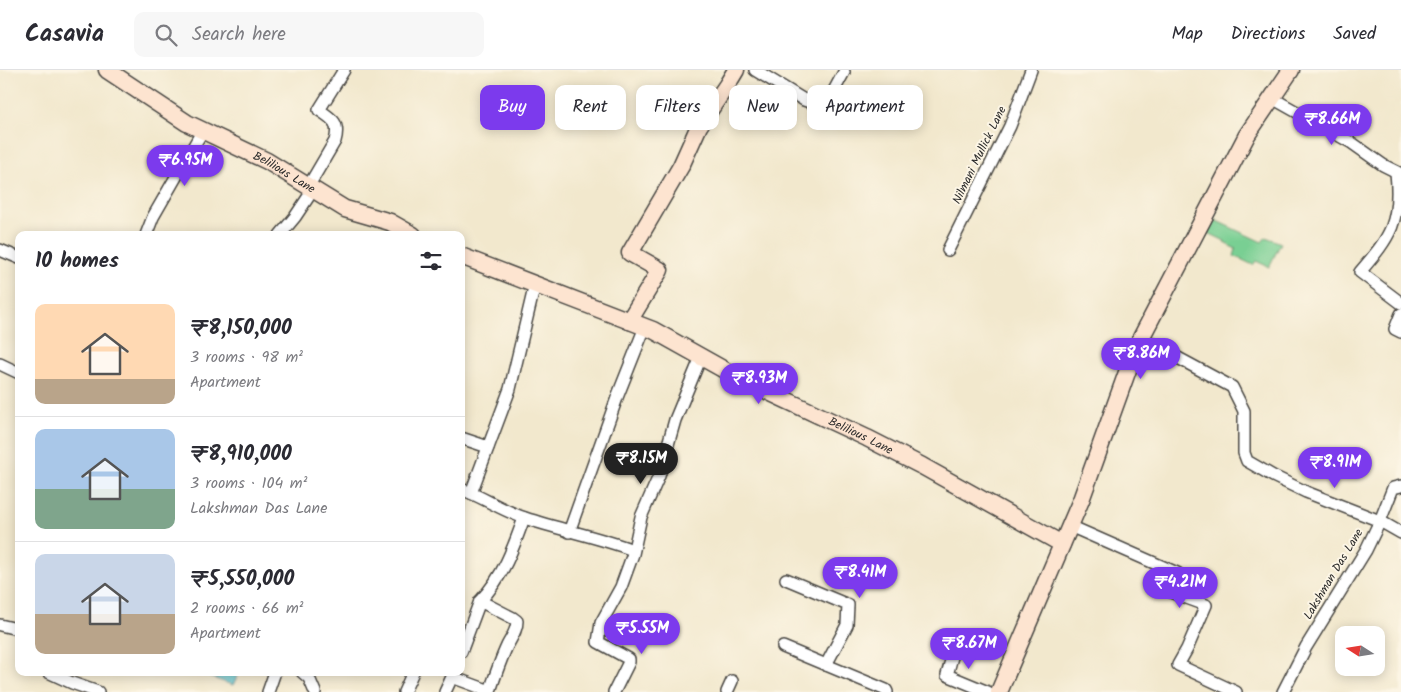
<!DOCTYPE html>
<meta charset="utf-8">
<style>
:root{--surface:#fff;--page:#f7f7f7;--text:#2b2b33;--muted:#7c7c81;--line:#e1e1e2;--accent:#7c3aed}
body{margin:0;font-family:Kalam,sans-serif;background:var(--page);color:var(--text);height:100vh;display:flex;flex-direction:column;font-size:19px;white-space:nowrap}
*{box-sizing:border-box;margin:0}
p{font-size:16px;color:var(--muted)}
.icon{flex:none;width:28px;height:28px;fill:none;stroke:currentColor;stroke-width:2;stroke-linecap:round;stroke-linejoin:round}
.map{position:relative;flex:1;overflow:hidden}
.sheet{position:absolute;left:15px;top:161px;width:450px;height:445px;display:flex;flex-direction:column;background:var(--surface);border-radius:10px;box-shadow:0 2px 12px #0003}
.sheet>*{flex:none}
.guide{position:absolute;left:480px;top:15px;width:475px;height:45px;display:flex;gap:10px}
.needle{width:32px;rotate:282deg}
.tools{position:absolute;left:1335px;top:556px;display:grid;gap:10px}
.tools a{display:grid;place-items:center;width:50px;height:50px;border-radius:10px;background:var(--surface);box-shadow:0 2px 12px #0003;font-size:25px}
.price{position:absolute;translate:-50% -42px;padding:0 11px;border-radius:18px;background:var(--accent);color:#fff;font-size:16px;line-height:32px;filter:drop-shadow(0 1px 2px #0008)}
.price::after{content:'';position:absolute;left:50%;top:30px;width:15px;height:11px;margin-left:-8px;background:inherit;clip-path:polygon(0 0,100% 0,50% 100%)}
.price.on{background:#222;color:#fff}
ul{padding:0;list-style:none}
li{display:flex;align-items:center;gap:15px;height:125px;padding:0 20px}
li+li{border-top:1px solid var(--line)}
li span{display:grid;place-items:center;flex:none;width:140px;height:100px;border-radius:10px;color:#555}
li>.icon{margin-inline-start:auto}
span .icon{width:60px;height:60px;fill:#fffc;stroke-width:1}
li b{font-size:21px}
h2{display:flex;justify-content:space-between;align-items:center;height:60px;padding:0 20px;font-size:21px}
.chip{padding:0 18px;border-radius:10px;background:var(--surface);box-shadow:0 2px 12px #0003;font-size:18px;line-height:45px}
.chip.on{background:var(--accent);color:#fff}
header{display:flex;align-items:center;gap:30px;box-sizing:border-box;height:70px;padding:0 25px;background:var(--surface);border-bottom:1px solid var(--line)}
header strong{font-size:24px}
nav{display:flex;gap:28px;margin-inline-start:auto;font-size:18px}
.search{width:350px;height:45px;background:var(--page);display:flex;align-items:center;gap:12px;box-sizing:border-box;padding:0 18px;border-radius:10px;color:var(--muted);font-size:19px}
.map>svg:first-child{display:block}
.green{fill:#79cf93;stroke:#527d5f}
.water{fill:#59c5d1;stroke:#42787e}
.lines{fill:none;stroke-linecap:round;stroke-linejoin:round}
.street-casing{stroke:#494743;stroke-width:14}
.secondary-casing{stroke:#494743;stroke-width:19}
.street{stroke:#fff;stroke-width:11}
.secondary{stroke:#fde4d0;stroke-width:16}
.labels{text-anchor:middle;stroke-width:4;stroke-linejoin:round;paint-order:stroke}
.street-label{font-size:12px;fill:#2b2b2b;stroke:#fcf5e5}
</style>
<header>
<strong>Casavia</strong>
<div class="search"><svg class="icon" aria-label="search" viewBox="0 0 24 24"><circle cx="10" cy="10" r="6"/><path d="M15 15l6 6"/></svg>Search here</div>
<nav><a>Map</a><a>Directions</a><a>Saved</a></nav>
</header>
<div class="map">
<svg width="1401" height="622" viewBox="0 0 1401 622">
<rect width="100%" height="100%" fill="#fcf5e5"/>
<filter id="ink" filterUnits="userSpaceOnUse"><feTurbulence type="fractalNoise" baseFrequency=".02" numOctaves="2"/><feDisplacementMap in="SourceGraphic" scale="10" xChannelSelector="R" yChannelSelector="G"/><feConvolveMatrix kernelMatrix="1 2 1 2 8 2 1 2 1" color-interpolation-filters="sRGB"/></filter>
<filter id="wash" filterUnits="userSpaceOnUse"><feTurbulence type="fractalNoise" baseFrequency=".0096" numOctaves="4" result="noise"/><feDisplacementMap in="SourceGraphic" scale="20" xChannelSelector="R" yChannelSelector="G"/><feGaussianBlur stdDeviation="1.12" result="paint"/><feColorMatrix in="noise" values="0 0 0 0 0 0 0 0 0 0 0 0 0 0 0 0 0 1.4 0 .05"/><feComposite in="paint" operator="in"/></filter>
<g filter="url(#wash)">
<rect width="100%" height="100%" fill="#f2e8cd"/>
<polygon class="green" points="1208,147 1262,172 1266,167 1281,173 1269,197 1256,191 1253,195 1234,186 1236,179 1224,173 1225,171 1202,160"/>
<polygon class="water" points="197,603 239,603 233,615"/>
</g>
<g filter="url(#ink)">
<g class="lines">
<g class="street-casing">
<g id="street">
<polyline points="755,0 804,30 825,37 844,2"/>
<polyline points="1272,28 1352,73 1383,95 1401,104"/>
<path d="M1396 102C1401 152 1391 166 1360 202L1401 233"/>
<path d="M308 117 335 71C340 53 333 49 319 40L344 0"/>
<polyline points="146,165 153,147 203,60"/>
<polyline points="280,165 295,147 313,120"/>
<polyline points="0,180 19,188"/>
<polyline points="948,180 1010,56 1031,0"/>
<polyline points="1401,244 1395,259 1401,262"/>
<polyline points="1141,268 1232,317 1244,341 1244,383 1247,391 1273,406 1306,422 1380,451 1366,480 1306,577 1283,622"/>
<polyline points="0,294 19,303"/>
<polyline points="461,368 488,377"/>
<polyline points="1401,416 1393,418 1380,451 1401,463"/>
<path d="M461 419C483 427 503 441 525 448 561 460 598 467 633 480"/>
<polyline points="471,423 510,319 535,214"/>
<polyline points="1070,456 1177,503 1173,523 1206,535 1187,579 1178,595 1236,622"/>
<polyline points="569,462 618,325 645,257"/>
<polyline points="786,509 848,535 847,555 826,595"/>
<polyline points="0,555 17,559"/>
<polyline points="955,576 947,605 988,622"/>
<polyline points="783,577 886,620 887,622"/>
<polyline points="461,582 480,531"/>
<polyline points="48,602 72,613 98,622"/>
<polyline points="302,602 309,608 315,622"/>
<polyline points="268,622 275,602"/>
<polyline points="404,622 413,602"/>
<path d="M445 622 452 607 490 621C495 606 500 591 507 576 511 568 517 561 517 551L513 548 480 531C503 507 513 479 524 448"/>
<polyline points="614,622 629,592 629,589 598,572 601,553 621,517 633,484 641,447 659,406 675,350 701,287"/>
<polyline points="727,622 732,611"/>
</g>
</g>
<g class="secondary-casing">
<g id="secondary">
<path id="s1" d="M107 0 187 53 267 91 345 139 390 152 413 165"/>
<path id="s2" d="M461 186 653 260 737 307 867 368 922 396 1062 474"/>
<polyline points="629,251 660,200 630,183 681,96 699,56 727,15 736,0"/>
<polyline points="999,622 1081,430 1134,283 1141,268 1247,65 1291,0"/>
</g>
</g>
<use href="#street" class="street"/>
<use href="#secondary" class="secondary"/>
</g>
</g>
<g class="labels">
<g class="street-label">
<text transform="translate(979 85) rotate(-64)" y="4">Nilmani Mullick Lane</text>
<text dy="4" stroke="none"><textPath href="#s1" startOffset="205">Belilious Lane</textPath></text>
<text dy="4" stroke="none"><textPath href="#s2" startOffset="439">Belilious Lane</textPath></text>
<text transform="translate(1333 504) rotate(-59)" y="4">Lakshman Das Lane</text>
</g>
</g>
</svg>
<div class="tools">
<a><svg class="needle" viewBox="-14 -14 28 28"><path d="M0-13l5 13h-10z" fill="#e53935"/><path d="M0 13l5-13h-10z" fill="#7c7c81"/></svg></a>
</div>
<b class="price" style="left:1332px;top:76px">₹8.66M</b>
<b class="price" style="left:185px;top:117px">₹6.95M</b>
<b class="price" style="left:1141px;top:310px">₹8.86M</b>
<b class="price" style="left:759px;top:335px">₹8.93M</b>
<b class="price on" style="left:641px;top:415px">₹8.15M</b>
<b class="price" style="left:1335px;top:419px">₹8.91M</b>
<b class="price" style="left:860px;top:529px">₹8.41M</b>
<b class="price" style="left:1180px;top:539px">₹4.21M</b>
<b class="price" style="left:642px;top:585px">₹5.55M</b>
<b class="price" style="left:969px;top:600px">₹8.67M</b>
<div class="guide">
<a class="chip on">Buy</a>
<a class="chip">Rent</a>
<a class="chip">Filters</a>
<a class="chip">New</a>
<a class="chip">Apartment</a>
</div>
<section class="sheet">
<h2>10 homes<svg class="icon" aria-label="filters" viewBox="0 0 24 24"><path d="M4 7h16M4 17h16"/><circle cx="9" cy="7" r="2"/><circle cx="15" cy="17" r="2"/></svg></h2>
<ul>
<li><span style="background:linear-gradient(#ffd9b3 75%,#b9a48a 0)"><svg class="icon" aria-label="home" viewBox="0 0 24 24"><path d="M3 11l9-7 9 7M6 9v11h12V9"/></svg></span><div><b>₹8,150,000</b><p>3 rooms · 98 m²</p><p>Apartment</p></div></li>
<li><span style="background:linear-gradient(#a9c7e8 60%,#7fa58c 0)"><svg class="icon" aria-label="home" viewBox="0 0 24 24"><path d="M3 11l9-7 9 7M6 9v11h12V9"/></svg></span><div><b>₹8,910,000</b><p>3 rooms · 104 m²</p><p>Lakshman Das Lane</p></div></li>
<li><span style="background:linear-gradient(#c9d6e8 60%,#b9a48a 0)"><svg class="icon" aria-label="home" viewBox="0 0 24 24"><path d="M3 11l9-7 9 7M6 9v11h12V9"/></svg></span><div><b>₹5,550,000</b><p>2 rooms · 66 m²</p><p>Apartment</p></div></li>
</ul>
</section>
</div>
